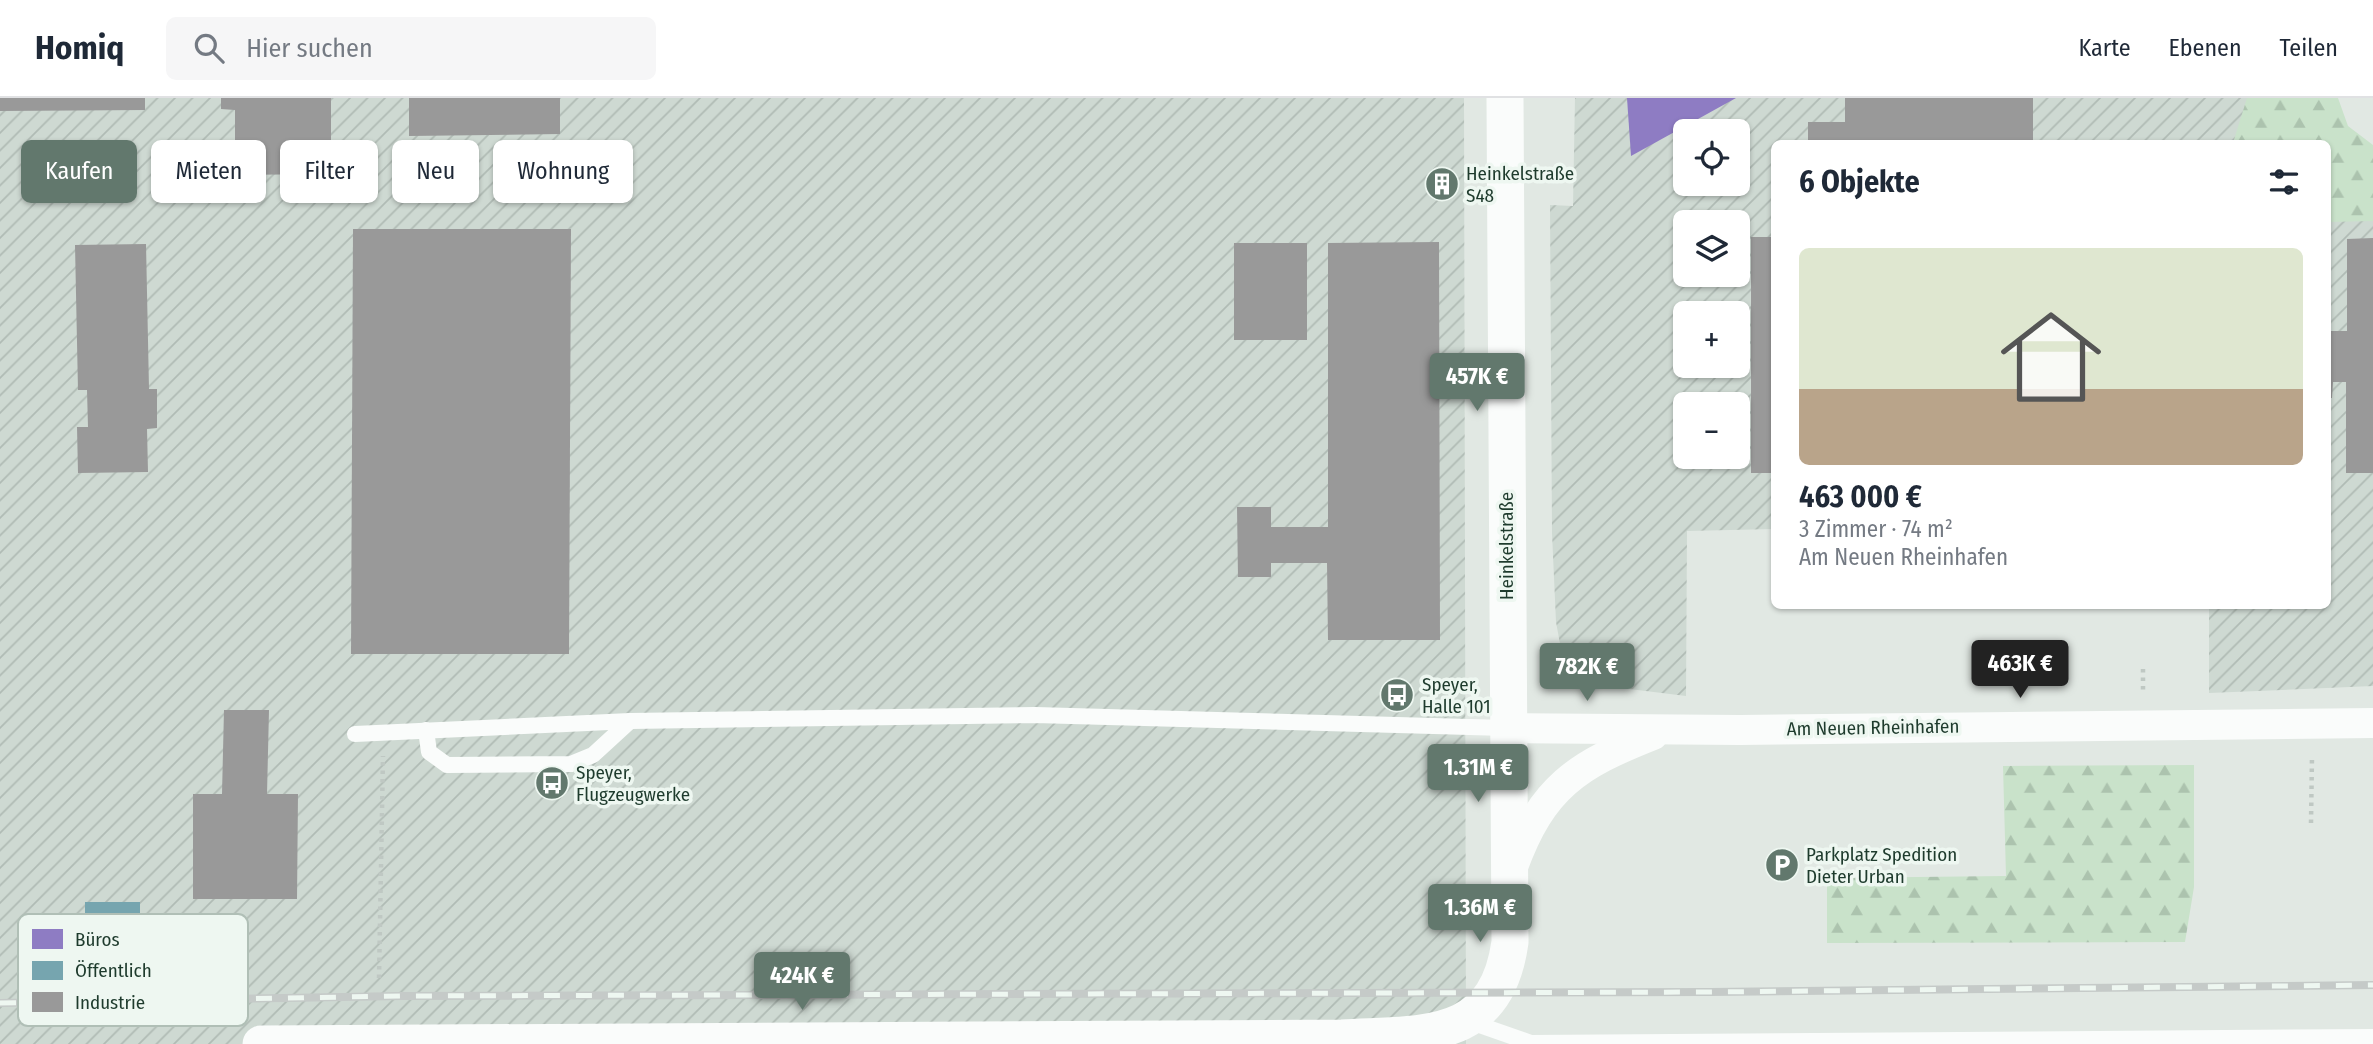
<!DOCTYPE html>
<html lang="de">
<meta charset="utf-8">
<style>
:root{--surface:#fff;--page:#f6f6f7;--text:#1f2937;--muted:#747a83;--line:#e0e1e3;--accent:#62786d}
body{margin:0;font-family:"Fira Sans Condensed",sans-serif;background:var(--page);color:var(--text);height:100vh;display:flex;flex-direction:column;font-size:26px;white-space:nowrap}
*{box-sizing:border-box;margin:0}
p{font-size:23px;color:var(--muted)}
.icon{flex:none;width:38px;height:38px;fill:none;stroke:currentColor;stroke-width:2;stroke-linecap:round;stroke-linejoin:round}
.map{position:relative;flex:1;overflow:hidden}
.sheet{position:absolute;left:1771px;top:42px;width:560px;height:469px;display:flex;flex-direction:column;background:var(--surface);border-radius:10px;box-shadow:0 2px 5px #0004}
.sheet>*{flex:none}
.guide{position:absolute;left:21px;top:42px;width:665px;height:63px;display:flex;gap:14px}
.fabs{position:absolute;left:1673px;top:21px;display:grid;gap:14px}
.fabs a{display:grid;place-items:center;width:77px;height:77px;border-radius:10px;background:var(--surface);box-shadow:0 2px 5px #0004;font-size:35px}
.price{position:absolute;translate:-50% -60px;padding:0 16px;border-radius:7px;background:var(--accent);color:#fff;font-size:23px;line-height:46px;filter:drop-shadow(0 2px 4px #0008)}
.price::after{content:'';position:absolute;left:50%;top:42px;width:21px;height:16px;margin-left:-10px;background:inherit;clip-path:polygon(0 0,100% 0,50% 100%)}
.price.selected{background:#222;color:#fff}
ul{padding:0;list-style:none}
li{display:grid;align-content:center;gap:14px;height:371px;padding:0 28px}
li+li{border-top:2px solid var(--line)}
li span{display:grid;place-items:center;height:217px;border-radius:10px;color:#555}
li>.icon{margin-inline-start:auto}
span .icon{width:126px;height:126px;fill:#fffc;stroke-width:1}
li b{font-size:30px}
h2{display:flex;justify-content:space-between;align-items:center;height:84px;padding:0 28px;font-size:30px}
.tag{padding:0 24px;border-radius:10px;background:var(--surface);box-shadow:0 2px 5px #0004;font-size:24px;line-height:63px}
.tag.selected{background:var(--accent);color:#fff}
header{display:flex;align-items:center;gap:42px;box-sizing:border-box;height:98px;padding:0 35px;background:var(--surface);border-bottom:2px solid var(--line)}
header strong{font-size:33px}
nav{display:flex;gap:38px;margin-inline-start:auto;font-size:24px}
.search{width:490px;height:63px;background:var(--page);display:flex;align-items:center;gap:18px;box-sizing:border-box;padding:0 24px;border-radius:10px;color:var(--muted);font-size:26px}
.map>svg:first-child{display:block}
.industrial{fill:url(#industrial-furrows);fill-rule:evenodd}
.forest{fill:url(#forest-firs)}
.offices{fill:#8e7cc3}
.public{fill:#76a5af}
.industry{fill:#999}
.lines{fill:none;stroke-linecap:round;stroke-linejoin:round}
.path{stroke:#bfc8c3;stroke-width:4.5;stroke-dasharray:3.5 5;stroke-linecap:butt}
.service{stroke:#fafcfb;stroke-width:16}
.minor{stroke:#fafcfb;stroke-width:30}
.tertiary{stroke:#fafcfb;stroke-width:37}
.rail-casing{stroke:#c5cac8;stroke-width:8}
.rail{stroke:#eef7f1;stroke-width:5;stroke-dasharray:16;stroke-linecap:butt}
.labels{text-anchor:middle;stroke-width:7;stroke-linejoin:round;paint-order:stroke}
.poi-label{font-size:19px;fill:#1e3b2d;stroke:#eef7f1;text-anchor:start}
.street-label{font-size:19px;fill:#1e3b2d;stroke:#eef7f1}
.key{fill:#eef7f1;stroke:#b0bfb6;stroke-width:2}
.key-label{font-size:19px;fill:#1e3b2d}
</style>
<header>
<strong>Homiq</strong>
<div class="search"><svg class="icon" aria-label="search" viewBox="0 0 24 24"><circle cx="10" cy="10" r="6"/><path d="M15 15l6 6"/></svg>Hier suchen</div>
<nav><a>Karte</a><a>Ebenen</a><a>Teilen</a></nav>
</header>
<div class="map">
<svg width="2373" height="946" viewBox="0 0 2373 946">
<defs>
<pattern id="industrial-furrows" width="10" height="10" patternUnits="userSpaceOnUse" patternTransform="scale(1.75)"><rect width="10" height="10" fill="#ced9d2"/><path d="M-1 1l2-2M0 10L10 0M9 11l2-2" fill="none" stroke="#b0bbb5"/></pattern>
<pattern id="forest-firs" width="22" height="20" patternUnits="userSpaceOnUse" patternTransform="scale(1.75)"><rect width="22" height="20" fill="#c9e2ca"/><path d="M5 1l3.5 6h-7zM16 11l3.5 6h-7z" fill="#acc3ae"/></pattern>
</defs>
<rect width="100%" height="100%" fill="#e1e8e3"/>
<g class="industrial">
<polygon points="0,0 1464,0 1466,946 0,946"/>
<path d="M1575 0H2317V45L1774 46V431L1687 433 1686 598 1589 586 1563 562 1556 524 1552 435 1550 107 1573 108ZM1685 33H1738V86H1685ZM1685 124H1738V177H1685ZM1685 215H1738V268H1685ZM1685 306H1738V359H1685Z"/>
<polygon points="2373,91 2373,588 2209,595 2209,508 2328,508 2328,92"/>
</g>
<g class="forest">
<polygon points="2247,0 2338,0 2348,28 2373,47 2373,123 2328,124 2328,46 2233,45"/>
<polygon points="2194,667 2194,789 2185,844 1827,845 1827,780 2006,778 2003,668"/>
</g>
<polygon class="offices" points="1627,0 1736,0 1631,58"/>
<rect class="public" x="85" y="804" width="55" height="42"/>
<g class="industry">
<polygon points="0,0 145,0 145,12 0,13"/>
<polygon points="221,0 331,0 331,76 235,77 235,12 221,11"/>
<polygon points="409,0 560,0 560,36 409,38"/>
<polygon points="1845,0 2033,0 2033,46 1808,46 1808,24 1845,24"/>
<rect x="1432" y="75" width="20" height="22"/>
<polygon points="353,131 571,131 569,556 351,556"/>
<rect x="1751" y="139" width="23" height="236"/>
<polygon points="2373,140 2373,375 2346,375 2346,284 2333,284 2332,300 2328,300 2328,233 2347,233 2347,141"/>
<polygon points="1439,144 1440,542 1328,542 1327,465 1271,465 1271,479 1238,479 1237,409 1271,409 1271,429 1328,429 1328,145"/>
<rect x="1234" y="145" width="73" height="97"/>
<polygon points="146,146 149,291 157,291 157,330 147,331 148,374 78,375 77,329 88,329 87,292 78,292 75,147"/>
<polygon points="224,612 269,612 267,696 298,696 297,801 193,801 193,696 222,696"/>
</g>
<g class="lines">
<g class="path">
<polyline points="2143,571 2143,595"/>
<polyline points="2311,725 2312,658"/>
<polyline points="379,880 383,658"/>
</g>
<g class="service">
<polyline points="426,632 429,654 447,667 571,666 593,657 630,623"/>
<polyline points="355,636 630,623 1035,617 1506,630"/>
<polyline points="1468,923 1531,945 2373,939"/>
</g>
<g class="minor">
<polyline points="1506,630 1740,632 2373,625"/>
<path d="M1513 769C1542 689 1577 667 1653 637"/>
</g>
<path class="tertiary" d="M261 946 1342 940C1423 935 1496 945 1510 844L1505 0"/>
<g class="rail-casing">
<polyline id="rail" points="0,905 402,898 1710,894 2373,887"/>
</g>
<use href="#rail" class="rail"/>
</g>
<defs>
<g id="building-disc" transform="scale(1.75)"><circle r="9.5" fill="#62786d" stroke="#eef7f1"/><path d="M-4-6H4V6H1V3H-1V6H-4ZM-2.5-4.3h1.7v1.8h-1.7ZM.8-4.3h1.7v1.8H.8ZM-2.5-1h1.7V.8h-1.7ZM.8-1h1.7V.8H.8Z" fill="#fff"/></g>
<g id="bus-disc" transform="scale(1.75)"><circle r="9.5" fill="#62786d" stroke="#eef7f1"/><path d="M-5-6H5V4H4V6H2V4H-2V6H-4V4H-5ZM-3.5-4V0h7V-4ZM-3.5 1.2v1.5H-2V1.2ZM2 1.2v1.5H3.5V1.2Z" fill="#fff"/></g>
<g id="parking-disc" transform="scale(1.75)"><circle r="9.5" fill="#62786d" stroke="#eef7f1"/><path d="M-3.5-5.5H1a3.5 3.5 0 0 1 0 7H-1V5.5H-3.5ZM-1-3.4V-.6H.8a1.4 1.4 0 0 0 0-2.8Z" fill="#fff"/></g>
</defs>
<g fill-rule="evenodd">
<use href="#building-disc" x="1442" y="86"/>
<use href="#bus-disc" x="1397" y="597"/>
<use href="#bus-disc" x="552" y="685"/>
<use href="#parking-disc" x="1782" y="767"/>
</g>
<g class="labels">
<g class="poi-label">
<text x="1466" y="82">Heinkelstraße<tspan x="1466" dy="22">S48</tspan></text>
<text x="1422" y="593">Speyer,<tspan x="1422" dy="22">Halle 101</tspan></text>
<text x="576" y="681">Speyer,<tspan x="576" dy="22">Flugzeugwerke</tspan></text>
<text x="1806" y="763">Parkplatz Spedition<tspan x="1806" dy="22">Dieter Urban</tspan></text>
</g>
<g class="street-label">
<text transform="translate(1506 448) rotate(-90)" y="7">Heinkelstraße</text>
<text transform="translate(1873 629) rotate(-1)" y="7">Am Neuen Rheinhafen</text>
</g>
</g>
<rect x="18" y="816" width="230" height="112" rx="10" class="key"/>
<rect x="32" y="831" width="31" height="20" fill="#8e7cc3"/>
<rect x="32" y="863" width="31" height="19" fill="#76a5af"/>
<rect x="32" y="894" width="31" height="20" fill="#999"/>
<g class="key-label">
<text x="75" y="848">Büros</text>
<text x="75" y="879">Öffentlich</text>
<text x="75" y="911">Industrie</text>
</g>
</svg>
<div class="fabs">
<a><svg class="icon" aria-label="locate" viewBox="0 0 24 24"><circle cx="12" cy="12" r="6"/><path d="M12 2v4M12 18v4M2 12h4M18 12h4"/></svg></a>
<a><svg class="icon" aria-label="layers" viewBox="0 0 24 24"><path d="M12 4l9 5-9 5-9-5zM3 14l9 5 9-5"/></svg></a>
<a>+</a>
<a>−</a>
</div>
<b class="price" style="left:1477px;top:315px">457K €</b>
<b class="price selected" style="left:2020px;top:602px">463K €</b>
<b class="price" style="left:1587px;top:605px">782K €</b>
<b class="price" style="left:1478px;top:706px">1.31M €</b>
<b class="price" style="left:1480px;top:846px">1.36M €</b>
<b class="price" style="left:802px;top:914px">424K €</b>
<div class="guide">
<a class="tag selected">Kaufen</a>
<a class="tag">Mieten</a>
<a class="tag">Filter</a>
<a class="tag">Neu</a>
<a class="tag">Wohnung</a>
</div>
<section class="sheet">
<h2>6 Objekte<svg class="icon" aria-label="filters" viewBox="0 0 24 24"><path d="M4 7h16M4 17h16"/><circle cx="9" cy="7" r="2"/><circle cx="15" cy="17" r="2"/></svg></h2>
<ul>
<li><span style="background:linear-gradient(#dfe7d0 65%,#b9a48a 0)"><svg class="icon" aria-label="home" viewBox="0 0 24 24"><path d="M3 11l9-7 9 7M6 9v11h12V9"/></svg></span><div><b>463 000 €</b><p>3 Zimmer · 74 m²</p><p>Am Neuen Rheinhafen</p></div></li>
</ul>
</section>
</div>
